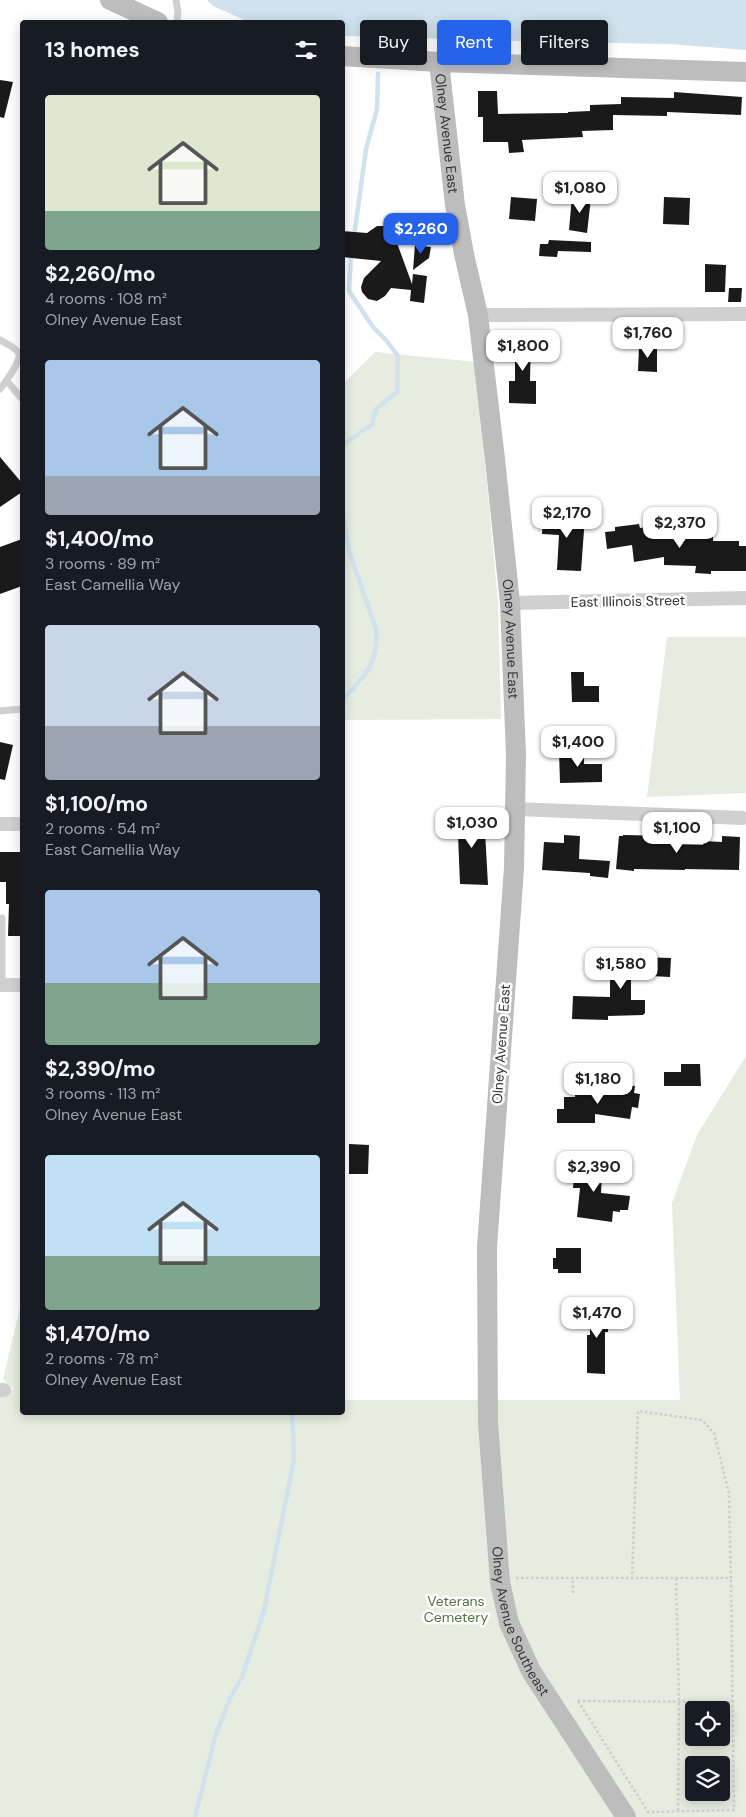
<!DOCTYPE html>
<meta charset="utf-8">
<style>
:root{--surface:#171b24;--page:#20242c;--text:#f1f3f6;--muted:#9ea1a6;--accent:#2563eb}
body{margin:0;font-family:"DM Sans",sans-serif;background:var(--page);color:var(--text);height:100vh;display:flex;flex-direction:column;font-size:19px;white-space:nowrap}
*{box-sizing:border-box;margin:0}
p{font-size:16px;color:var(--muted)}
.icon{flex:none;width:28px;height:28px;fill:none;stroke:currentColor;stroke-width:2;stroke-linecap:round;stroke-linejoin:round}
.map{position:relative;flex:1;overflow:hidden}
.drawer{position:absolute;left:20px;top:20px;width:325px;height:1395px;display:flex;flex-direction:column;background:var(--surface);border-radius:5px;box-shadow:0 2px 12px #0003}
.drawer>*{flex:none}
.top-card{position:absolute;left:360px;top:20px;width:310px;height:45px;display:flex;gap:10px}
.fabs{position:absolute;left:685px;top:1701px;display:grid;gap:10px}
.fabs a{display:grid;place-items:center;width:45px;height:45px;border-radius:5px;background:var(--surface);box-shadow:0 2px 12px #0003;font-size:25px}
.price{position:absolute;translate:-50% -42px;padding:0 11px;border-radius:10px;background:#fff;color:#222;font-size:16px;line-height:32px;filter:drop-shadow(0 1px 2px #0008)}
.price::after{content:'';position:absolute;left:50%;top:30px;width:15px;height:11px;margin-left:-8px;background:inherit;clip-path:polygon(0 0,100% 0,50% 100%)}
.price.on{background:var(--accent);color:#fff}
ul{padding:0;list-style:none}
li{display:grid;align-content:center;gap:10px;height:265px;padding:0 25px}
li span{display:grid;place-items:center;height:155px;border-radius:5px;color:#555}
li>.icon{margin-inline-start:auto}
span .icon{width:90px;height:90px;fill:#fffc;stroke-width:1}
li b{font-size:21px}
h2{display:flex;justify-content:space-between;align-items:center;height:60px;padding:0 25px;font-size:21px}
.pill{padding:0 18px;border-radius:5px;background:var(--surface);box-shadow:0 2px 12px #0003;font-size:18px;line-height:45px}
.pill.on{background:var(--accent);color:#fff}
.map>svg:first-child{display:block}
.green{fill:#e6ecdf;fill-rule:evenodd}
.water{fill:#cfe2ee}
.lines{fill:none;stroke-linecap:round;stroke-linejoin:round}
.stream{stroke:#cfe2ee;stroke-width:4.5}
.building{fill:#1a1a1a}
.path{stroke:#cdcdcd;stroke-width:2.5;stroke-dasharray:2.5 2.5;stroke-linecap:butt}
.lane{stroke:#d0d0d0;stroke-width:7}
.street{stroke:#d0d0d0;stroke-width:14}
.secondary{stroke:#bdbdbd;stroke-width:20}
.labels{text-anchor:middle;stroke-width:5;stroke-linejoin:round;paint-order:stroke}
.street-label{font-size:14px;fill:#333;stroke:#fff}
.park-label{font-size:14px;fill:#56703f;stroke:#fff}
</style>
<div class="map">
<svg width="746" height="1817" viewBox="0 0 746 1817">
<rect width="100%" height="100%" fill="#fff"/>
<g class="green">
<polygon points="375,352 476,362 498,603 501,719 343,720 343,384"/>
<polygon points="667,637 746,637 746,793 647,797"/>
<path d="M746 1056V1817H0V1390H14L3 1379 22 1300V1412H342L343 1400H680L672 1203 697 1135ZM694 1710H721V1738H694ZM694 1765H721V1792H694Z"/>
</g>
<polygon class="water" points="207,0 746,0 746,50 670,44 554,42 343,36 342,22 249,22 213,6"/>
<g class="lines">
<g class="stream">
<polyline points="354,237 366,149 377,109 378,74"/>
<polyline points="342,446 372,424 376,409 397,392 398,356 386,340 373,327 349,291 351,254"/>
<path d="M342 508 349 551 376 629C379 664 365 676 342 700"/>
<polyline points="195,1817 216,1734 230,1698 242,1677 264,1611 294,1460 292,1412"/>
</g>
</g>
<g class="building">
<polygon points="0,80 13,82 4,118 0,117"/>
<polygon points="478,91 497,91 498,114 568,113 568,112 590,111 590,105 621,104 621,97 674,98 674,92 742,97 741,115 667,112 667,116 613,115 613,130 582,131 583,137 522,140 524,152 509,153 508,142 483,142 483,117 478,117"/>
<polygon points="572,196 591,198 587,233 569,230"/>
<polygon points="511,197 537,199 535,221 509,219"/>
<polygon points="664,197 690,198 689,225 663,224"/>
<polygon points="377,226 387,226 393,232 412,284 413,274 427,276 424,303 410,301 411,290 391,288 385,296 377,301 368,299 362,292 361,287 364,278 381,261 342,257 342,231 367,233"/>
<polygon points="549,240 591,242 591,252 558,251 557,257 539,256 540,244 548,244"/>
<polygon points="415,245 431,247 429,258 413,270"/>
<polygon points="705,264 726,265 725,292 705,292"/>
<polygon points="729,288 742,288 741,302 728,302"/>
<polygon points="515,330 531,331 530,381 536,381 536,404 509,403 509,381 515,381"/>
<polygon points="639,346 657,346 657,372 638,371"/>
<polygon points="0,457 22,483 22,492 0,507"/>
<polygon points="543,514 585,517 581,571 557,570 559,535 542,534"/>
<polygon points="639,524 640,528 646,527 647,531 713,534 713,541 739,541 739,546 746,546 746,571 711,571 711,574 695,573 696,566 664,565 664,557 634,562 632,545 607,549 605,532 615,531 615,527"/>
<polygon points="22,539 22,586 0,594 0,547"/>
<polygon points="571,672 584,672 584,686 599,686 599,702 572,702"/>
<polygon points="0,742 13,745 5,780 0,779"/>
<polygon points="584,750 584,764 602,764 602,782 560,783 559,751"/>
<polygon points="484,813 488,885 460,884 458,835 457,835 456,814"/>
<polygon points="564,835 580,836 579,859 610,861 608,878 590,876 590,873 542,870 544,842 564,843"/>
<polygon points="623,835 670,836 670,844 703,845 704,841 722,842 722,836 740,837 739,870 685,869 685,870 634,869 634,871 616,869 619,836 623,836"/>
<polygon points="0,852 22,852 22,936 8,936 9,904 6,904 6,882 0,882"/>
<polygon points="637,957 671,958 670,977 631,975 631,1000 645,1000 645,1013 643,1015 608,1016 608,1020 572,1019 573,996 610,997 610,960 637,960"/>
<polygon points="681,1064 700,1064 701,1086 664,1086 664,1072 681,1072"/>
<polygon points="620,1084 635,1086 634,1093 640,1094 638,1108 632,1107 630,1119 595,1114 595,1123 557,1123 557,1109 564,1109 564,1097 575,1097 575,1087 598,1086 598,1091 619,1094"/>
<polygon points="349,1144 369,1145 368,1174 349,1174"/>
<polygon points="565,1162 598,1164 597,1172 602,1173 601,1193 630,1196 628,1210 620,1210 620,1212 613,1211 612,1222 577,1217 580,1188 573,1188 574,1177 564,1177"/>
<polygon points="556,1248 581,1248 581,1273 558,1273 558,1269 553,1269 553,1258 556,1258"/>
<polygon points="590,1304 608,1304 608,1332 605,1332 605,1374 587,1373 587,1335 590,1335"/>
</g>
<g class="lines">
<g class="path">
<polyline points="516,1578 632,1578 638,1411 702,1420 714,1433 729,1494 731,1578 632,1578"/>
<polyline points="676,1578 679,1702 678,1811"/>
<polyline points="573,1593 573,1578"/>
<polyline points="578,1701 648,1812 734,1810 731,1578"/>
<polyline points="578,1701 733,1702"/>
</g>
<g class="lane">
<polyline points="176,0 178,12 177,22"/>
<path d="M0 340C5 343 17 348 19 354 21 361 5 383 0 389"/>
<polyline points="7,381 22,399"/>
<polyline points="0,711 22,709"/>
<polyline points="2,985 2,918"/>
</g>
<g class="street">
<polyline points="478,315 746,314"/>
<polyline points="510,603 746,598"/>
<polyline points="516,809 743,818"/>
<polyline points="0,824 22,824"/>
<polyline points="0,985 22,985"/>
<polyline points="0,1390 4,1390"/>
</g>
<g class="secondary">
<polyline points="110,0 158,22"/>
<polyline points="342,56 439,62 746,72"/>
<path id="s1" d="M439 62 455 205 464 254 478 315 495 459 510 603 514 705 516 755 514 868 487 1247 488 1423 500 1582 509 1623 531 1671 626 1817"/>
</g>
</g>
<g class="labels">
<g class="street-label">
<text dy="5" stroke="none"><textPath href="#s1" startOffset="72">Olney Avenue East</textPath></text>
<text transform="translate(628 601) rotate(-1)" y="5">East Illinois Street</text>
<text dy="5" stroke="none"><textPath href="#s1" startOffset="582">Olney Avenue East</textPath></text>
<text transform="translate(501 1044) rotate(-86)" y="5">Olney Avenue East</text>
<text dy="5" stroke="none"><textPath href="#s1" startOffset="1570">Olney Avenue Southeast</textPath></text>
</g>
<g class="park-label">
<text x="456" y="1606">Veterans<tspan x="456" dy="16">Cemetery</tspan></text>
</g>
</g>
</svg>
<div class="fabs">
<a><svg class="icon" aria-label="locate" viewBox="0 0 24 24"><circle cx="12" cy="12" r="6"/><path d="M12 2v4M12 18v4M2 12h4M18 12h4"/></svg></a>
<a><svg class="icon" aria-label="layers" viewBox="0 0 24 24"><path d="M12 4l9 5-9 5-9-5zM3 14l9 5 9-5"/></svg></a>
</div>
<b class="price" style="left:580px;top:214px">$1,080</b>
<b class="price on" style="left:421px;top:255px">$2,260</b>
<b class="price" style="left:648px;top:359px">$1,760</b>
<b class="price" style="left:523px;top:372px">$1,800</b>
<b class="price" style="left:567px;top:539px">$2,170</b>
<b class="price" style="left:680px;top:549px">$2,370</b>
<b class="price" style="left:578px;top:768px">$1,400</b>
<b class="price" style="left:472px;top:849px">$1,030</b>
<b class="price" style="left:677px;top:854px">$1,100</b>
<b class="price" style="left:621px;top:990px">$1,580</b>
<b class="price" style="left:598px;top:1105px">$1,180</b>
<b class="price" style="left:594px;top:1193px">$2,390</b>
<b class="price" style="left:597px;top:1339px">$1,470</b>
<div class="top-card">
<a class="pill">Buy</a>
<a class="pill on">Rent</a>
<a class="pill">Filters</a>
</div>
<section class="drawer">
<h2>13 homes<svg class="icon" aria-label="filters" viewBox="0 0 24 24"><path d="M4 7h16M4 17h16"/><circle cx="9" cy="7" r="2"/><circle cx="15" cy="17" r="2"/></svg></h2>
<ul>
<li><span style="background:linear-gradient(#dfe7d0 75%,#7fa58c 0)"><svg class="icon" aria-label="home" viewBox="0 0 24 24"><path d="M3 11l9-7 9 7M6 9v11h12V9"/></svg></span><div><b>$2,260/mo</b><p>4 rooms · 108 m²</p><p>Olney Avenue East</p></div></li>
<li><span style="background:linear-gradient(#a9c7e8 75%,#9aa5b1 0)"><svg class="icon" aria-label="home" viewBox="0 0 24 24"><path d="M3 11l9-7 9 7M6 9v11h12V9"/></svg></span><div><b>$1,400/mo</b><p>3 rooms · 89 m²</p><p>East Camellia Way</p></div></li>
<li><span style="background:linear-gradient(#c9d6e8 65%,#9aa5b1 0)"><svg class="icon" aria-label="home" viewBox="0 0 24 24"><path d="M3 11l9-7 9 7M6 9v11h12V9"/></svg></span><div><b>$1,100/mo</b><p>2 rooms · 54 m²</p><p>East Camellia Way</p></div></li>
<li><span style="background:linear-gradient(#a9c7e8 60%,#7fa58c 0)"><svg class="icon" aria-label="home" viewBox="0 0 24 24"><path d="M3 11l9-7 9 7M6 9v11h12V9"/></svg></span><div><b>$2,390/mo</b><p>3 rooms · 113 m²</p><p>Olney Avenue East</p></div></li>
<li><span style="background:linear-gradient(#bfe0f5 65%,#7fa58c 0)"><svg class="icon" aria-label="home" viewBox="0 0 24 24"><path d="M3 11l9-7 9 7M6 9v11h12V9"/></svg></span><div><b>$1,470/mo</b><p>2 rooms · 78 m²</p><p>Olney Avenue East</p></div></li>
</ul>
</section>
</div>
